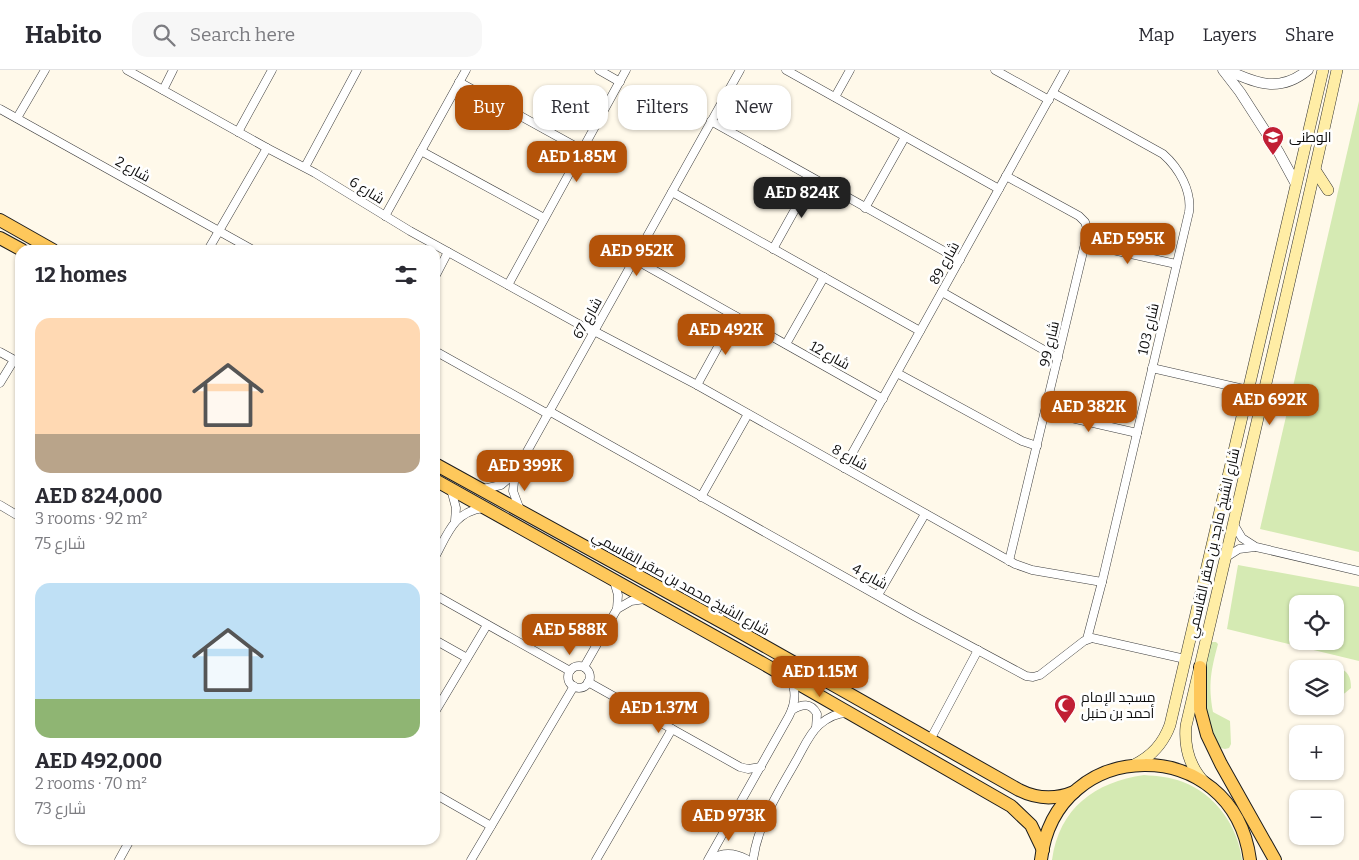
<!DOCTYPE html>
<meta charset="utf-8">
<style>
:root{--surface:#fff;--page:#f7f7f7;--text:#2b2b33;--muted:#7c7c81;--line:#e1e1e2;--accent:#b45309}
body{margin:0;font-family:Bitter,Cairo,serif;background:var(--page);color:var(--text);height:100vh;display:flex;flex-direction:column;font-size:19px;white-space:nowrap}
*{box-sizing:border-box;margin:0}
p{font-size:16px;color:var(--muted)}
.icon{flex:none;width:28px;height:28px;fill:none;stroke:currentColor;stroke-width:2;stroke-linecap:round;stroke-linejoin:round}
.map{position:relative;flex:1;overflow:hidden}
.drawer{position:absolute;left:15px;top:175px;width:425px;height:600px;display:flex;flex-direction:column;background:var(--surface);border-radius:15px;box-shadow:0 1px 4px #0004}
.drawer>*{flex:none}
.banner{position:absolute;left:455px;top:15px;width:475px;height:45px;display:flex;gap:10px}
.buttons{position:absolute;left:1289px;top:525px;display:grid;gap:10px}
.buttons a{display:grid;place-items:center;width:55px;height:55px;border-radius:10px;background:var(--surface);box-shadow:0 1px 4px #0004;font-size:25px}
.price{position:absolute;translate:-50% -42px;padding:0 11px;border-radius:10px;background:var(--accent);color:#fff;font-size:16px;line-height:32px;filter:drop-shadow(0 1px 2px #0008)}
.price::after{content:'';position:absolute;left:50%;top:30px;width:15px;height:11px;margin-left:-8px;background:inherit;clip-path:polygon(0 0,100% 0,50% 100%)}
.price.active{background:#222;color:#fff}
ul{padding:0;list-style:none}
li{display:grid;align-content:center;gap:10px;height:265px;padding:0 20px}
li span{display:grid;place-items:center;height:155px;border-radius:15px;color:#555}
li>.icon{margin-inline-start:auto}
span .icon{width:90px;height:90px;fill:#fffc;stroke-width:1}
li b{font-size:21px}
h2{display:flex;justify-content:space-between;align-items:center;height:60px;padding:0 20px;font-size:21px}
.chip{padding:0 18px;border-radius:15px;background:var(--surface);box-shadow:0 1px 4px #0004;font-size:18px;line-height:45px}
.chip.active{background:var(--accent);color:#fff}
header{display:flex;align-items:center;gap:30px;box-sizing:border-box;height:70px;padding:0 25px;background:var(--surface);border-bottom:1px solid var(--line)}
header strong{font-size:24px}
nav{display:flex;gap:28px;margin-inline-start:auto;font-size:18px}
.search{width:350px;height:45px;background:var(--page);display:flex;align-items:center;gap:12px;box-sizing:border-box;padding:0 18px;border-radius:15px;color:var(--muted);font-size:19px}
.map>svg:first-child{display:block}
.green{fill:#d5eab3;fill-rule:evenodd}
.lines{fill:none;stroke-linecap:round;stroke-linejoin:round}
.minor-casing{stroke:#3f3f3f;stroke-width:9}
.tertiary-casing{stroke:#3f3f3f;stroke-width:11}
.secondary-casing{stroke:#2e2e2e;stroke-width:12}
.primary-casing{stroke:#1d1d1d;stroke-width:14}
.minor{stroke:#fff;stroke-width:8}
.tertiary{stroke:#fff;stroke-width:10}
.secondary{stroke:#ffeda5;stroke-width:11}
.primary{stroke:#fec85b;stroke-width:12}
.labels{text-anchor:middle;stroke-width:5;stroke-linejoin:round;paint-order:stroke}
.poi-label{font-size:14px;fill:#0c0c0c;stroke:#fff;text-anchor:start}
.street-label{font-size:14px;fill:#0c0c0c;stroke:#fff}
</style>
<header>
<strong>Habito</strong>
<div class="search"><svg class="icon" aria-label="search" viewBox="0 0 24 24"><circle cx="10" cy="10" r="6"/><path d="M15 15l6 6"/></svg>Search here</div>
<nav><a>Map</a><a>Layers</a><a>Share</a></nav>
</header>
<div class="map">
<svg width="1359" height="790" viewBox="0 0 1359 790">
<rect width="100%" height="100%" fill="#fff9ea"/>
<g class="green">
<polygon points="1359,31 1359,482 1260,459"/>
<path d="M1238 495 1359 517V591L1227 559ZM1298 534H1335V571H1298Z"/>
<path d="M1212 572H1216L1218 574C1211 600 1208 614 1213 642L1230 651 1231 674 1229 678 1225 679 1217 677C1213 667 1209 657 1206 647 1202 630 1203 586 1212 572Z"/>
<path d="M1316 594C1333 597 1352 595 1351 618L1345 623 1335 629V599H1311V596Z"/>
<path d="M1144 705C1157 706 1170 707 1183 712 1215 724 1238 756 1242 790H1052C1059 738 1095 712 1144 705Z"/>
</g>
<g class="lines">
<g class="minor-casing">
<g id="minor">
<polyline points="127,0 267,78 315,103 410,161 593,262"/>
<polyline points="599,0 620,12"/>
<polyline points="786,0 999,119"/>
<polyline points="995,0 1049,30"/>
<polyline points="459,12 582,80"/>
<polyline points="163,20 173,0"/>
<path d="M1053 23 1163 84C1179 98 1192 121 1189 142L1102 512 1087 569"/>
<polyline points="835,27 850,0"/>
<polyline points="0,39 253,180"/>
<polyline points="17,48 45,0"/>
<polyline points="711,51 960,190"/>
<polyline points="238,62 272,0"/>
<polyline points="421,81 544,148"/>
<polyline points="305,97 357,0"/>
<polyline points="1006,106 1079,146 1085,152 1088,161 1009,491"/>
<polyline points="672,122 920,261"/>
<polyline points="865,138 905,67"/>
<polyline points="385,146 466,0"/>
<polyline points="1085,174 1176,194"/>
<polyline points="773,179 812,109"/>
<polyline points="208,180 267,78"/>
<polyline points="634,189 883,329"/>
<polyline points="435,207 448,182"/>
<polyline points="508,215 626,0"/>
<polyline points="942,222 1058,288"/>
<polyline points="594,261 697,315 1015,494 1032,500 1102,512"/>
<polyline points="786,274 824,207"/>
<polyline points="435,281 548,344"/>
<polyline points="0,282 20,293"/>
<polyline points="1152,298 1248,320"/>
<polyline points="897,303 1022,371 1037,376"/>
<polyline points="0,313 14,290"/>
<polyline points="697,315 735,246"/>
<polyline points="549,341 914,546 1026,606 1033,607 1040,605 1084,571 1092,568 1185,589"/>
<polyline points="1045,342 1137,363"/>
<polyline points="844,398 1065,0"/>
<polyline points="515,403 513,421 520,440"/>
<polyline points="451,419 456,438 455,451"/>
<polyline points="483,419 501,415 515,403 740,0"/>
<polyline points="701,427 748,344"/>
<polyline points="0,435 20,447"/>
<polyline points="1233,453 1242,468 1256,477 1359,501"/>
<path d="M435 487C448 463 454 442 483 438"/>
<polyline points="1225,488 1239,479 1255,477"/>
<polyline points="435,525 570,601"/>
<polyline points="878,525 925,444"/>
<polyline points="617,539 631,531 645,529"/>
<polyline points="435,570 467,588"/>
<circle cx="579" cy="607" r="11"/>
<polyline points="584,597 617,539 618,525 614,511"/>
<polyline points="588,612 740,697 748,699 761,697"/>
<path d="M792 640C802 634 811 632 817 644L816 658"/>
<polyline points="435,642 487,555"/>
<polyline points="930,670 978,580"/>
<polyline points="435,724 491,756"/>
<polyline points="119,790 130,770"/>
<polyline points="471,790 574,616"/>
<polyline points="596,790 672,659"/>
<path d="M708 790 789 646C795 634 797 621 790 609"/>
<path d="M753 790C758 753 778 723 796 691 803 679 809 664 819 655 827 648 837 643 847 643"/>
</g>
</g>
<g class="tertiary-casing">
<g id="tertiary">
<polyline points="1223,0 1240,22 1278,81 1296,114"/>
<path d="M1227 0C1257 14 1280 23 1308 0"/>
<path d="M711 790C723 783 735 784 746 790"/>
</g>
</g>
<g class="secondary-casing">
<g id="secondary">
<polyline points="1315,100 1328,120"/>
<path d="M1134 695C1152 686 1163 674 1170 655L1323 0"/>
<path d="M1206 714C1190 698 1184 679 1186 656 1237 438 1289 219 1337 0"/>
</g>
</g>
<g class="primary-casing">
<g id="primary">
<polyline points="0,150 53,180"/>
<polyline points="0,168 22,180"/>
<path d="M435 394 731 557 1019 720C1037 729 1055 730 1074 722"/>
<polyline points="435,410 764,594 1011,736 1031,755 1043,780"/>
<polyline points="1200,597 1200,639 1207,665 1221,694 1275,790"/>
<path d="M1041 790C1055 665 1233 662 1250 790"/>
</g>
</g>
<use href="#minor" class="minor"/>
<use href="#tertiary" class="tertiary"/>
<use href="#secondary" class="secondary"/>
<use href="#primary" class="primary"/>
</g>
<defs>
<g id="school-pin" transform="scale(1.125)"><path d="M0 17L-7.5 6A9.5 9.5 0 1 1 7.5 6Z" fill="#c11f35" stroke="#fff"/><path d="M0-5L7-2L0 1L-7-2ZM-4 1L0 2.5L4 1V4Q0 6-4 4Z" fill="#fff"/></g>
<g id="mosque-pin" transform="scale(1.125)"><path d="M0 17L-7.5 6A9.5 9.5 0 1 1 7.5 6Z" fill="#c11f35" stroke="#fff"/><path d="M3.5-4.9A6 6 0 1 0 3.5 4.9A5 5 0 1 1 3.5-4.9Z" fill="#fff"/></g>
</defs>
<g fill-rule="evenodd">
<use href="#school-pin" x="1273" y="67"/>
<use href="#mosque-pin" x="1065" y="635"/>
</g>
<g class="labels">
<g class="poi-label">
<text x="1289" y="72">الوطنی</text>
<text x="1081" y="632">مسجد الإمام<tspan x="1081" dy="16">أحمد بن حنبل</tspan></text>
</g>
<g class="street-label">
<text transform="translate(133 99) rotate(29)" y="5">شارع 2</text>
<text transform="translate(367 120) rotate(32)" y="5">شارع 6</text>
<text transform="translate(944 193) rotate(-61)" y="5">شارع 89</text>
<text transform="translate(587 248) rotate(-61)" y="5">شارع 67</text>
<text transform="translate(1148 259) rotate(-77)" y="5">شارع 103</text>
<text transform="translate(1049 274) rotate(-77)" y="5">شارع 99</text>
<text transform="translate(830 285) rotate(29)" y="5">شارع 12</text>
<text transform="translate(850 387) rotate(29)" y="5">شارع 8</text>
<text transform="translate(1213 473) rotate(-77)" y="5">شارع الشيخ ماجد بن صقر القاسمي</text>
<text transform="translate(870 506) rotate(29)" y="5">شارع 4</text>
<text transform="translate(681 513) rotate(29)" y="5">شارع الشيخ محمد بن صقر القاسمي</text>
</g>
</g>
</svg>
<div class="buttons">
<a><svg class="icon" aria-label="locate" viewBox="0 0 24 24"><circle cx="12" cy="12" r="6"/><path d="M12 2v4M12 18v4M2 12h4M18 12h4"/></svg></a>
<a><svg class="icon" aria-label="layers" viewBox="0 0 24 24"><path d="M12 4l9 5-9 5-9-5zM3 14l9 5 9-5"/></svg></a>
<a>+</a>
<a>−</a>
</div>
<b class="price" style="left:577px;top:113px">AED 1.85M</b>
<b class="price active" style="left:802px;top:149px">AED 824K</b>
<b class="price" style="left:1128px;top:195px">AED 595K</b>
<b class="price" style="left:637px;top:207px">AED 952K</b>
<b class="price" style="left:726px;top:286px">AED 492K</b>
<b class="price" style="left:1270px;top:356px">AED 692K</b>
<b class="price" style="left:1089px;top:363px">AED 382K</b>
<b class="price" style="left:525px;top:422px">AED 399K</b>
<b class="price" style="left:570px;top:586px">AED 588K</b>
<b class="price" style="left:820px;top:628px">AED 1.15M</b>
<b class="price" style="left:659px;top:664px">AED 1.37M</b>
<b class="price" style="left:729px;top:772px">AED 973K</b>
<div class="banner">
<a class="chip active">Buy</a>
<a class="chip">Rent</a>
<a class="chip">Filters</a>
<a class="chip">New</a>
</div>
<section class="drawer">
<h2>12 homes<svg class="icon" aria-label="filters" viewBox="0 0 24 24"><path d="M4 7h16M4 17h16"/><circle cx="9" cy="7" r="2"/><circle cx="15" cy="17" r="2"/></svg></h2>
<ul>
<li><span style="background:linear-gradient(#ffd9b3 75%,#b9a48a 0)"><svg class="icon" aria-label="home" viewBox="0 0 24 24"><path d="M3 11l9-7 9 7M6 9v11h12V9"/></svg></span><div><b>AED 824,000</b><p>3 rooms · 92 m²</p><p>شارع 75</p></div></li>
<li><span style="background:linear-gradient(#bfe0f5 75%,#8fb573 0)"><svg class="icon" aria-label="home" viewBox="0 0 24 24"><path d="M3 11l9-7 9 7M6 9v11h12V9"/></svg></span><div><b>AED 492,000</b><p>2 rooms · 70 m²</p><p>شارع 73</p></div></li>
</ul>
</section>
</div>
